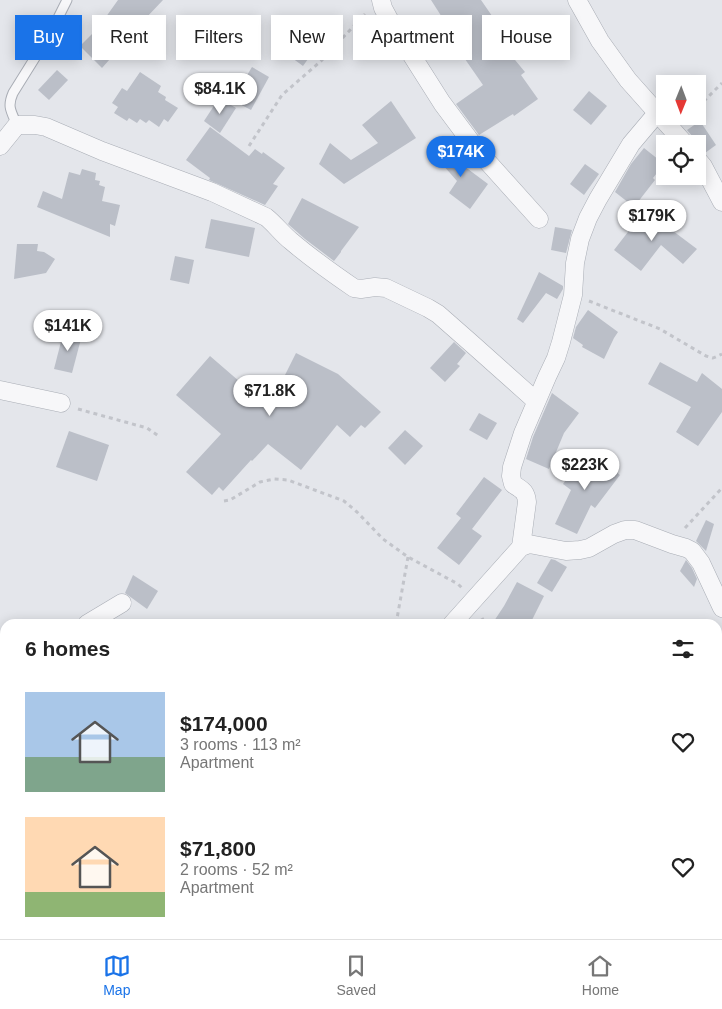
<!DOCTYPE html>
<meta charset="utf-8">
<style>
:root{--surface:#fff;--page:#f6f6f6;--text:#222;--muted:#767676;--line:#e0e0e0;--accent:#1a73e8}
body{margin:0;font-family:Helvetica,sans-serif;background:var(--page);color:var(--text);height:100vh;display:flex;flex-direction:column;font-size:19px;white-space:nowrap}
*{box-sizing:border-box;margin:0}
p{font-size:16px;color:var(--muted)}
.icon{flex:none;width:28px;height:28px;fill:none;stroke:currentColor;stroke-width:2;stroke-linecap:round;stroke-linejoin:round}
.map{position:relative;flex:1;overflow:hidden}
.drawer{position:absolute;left:0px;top:619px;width:722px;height:321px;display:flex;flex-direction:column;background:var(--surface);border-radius:15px 15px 0 0;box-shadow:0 2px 12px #0003}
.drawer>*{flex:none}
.top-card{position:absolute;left:15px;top:15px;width:692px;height:45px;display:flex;gap:10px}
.needle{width:32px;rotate:181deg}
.buttons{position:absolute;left:656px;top:75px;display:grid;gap:10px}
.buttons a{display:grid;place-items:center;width:50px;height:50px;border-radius:0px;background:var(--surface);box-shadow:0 2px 12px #0003;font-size:25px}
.price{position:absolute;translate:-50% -42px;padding:0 11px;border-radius:18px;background:#fff;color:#222;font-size:16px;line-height:32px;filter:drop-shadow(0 1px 2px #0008)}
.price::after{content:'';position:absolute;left:50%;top:30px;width:15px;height:11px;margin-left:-8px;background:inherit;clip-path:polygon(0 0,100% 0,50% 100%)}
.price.on{background:var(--accent);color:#fff}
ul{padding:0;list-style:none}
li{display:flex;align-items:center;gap:15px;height:125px;padding:0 25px}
li span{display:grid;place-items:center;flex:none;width:140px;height:100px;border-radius:0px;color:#555}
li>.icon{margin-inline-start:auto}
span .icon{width:60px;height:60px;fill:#fffc;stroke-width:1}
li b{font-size:21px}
h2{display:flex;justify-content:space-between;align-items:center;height:60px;padding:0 25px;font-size:21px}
.tag{padding:0 18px;border-radius:0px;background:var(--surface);box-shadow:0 2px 12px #0003;font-size:18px;line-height:45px}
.tag.on{background:var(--accent);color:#fff}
.menu{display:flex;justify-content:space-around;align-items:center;height:70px;border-top:1px solid var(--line);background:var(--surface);font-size:14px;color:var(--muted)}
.menu a{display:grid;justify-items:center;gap:2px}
.menu .on{color:var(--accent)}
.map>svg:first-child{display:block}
.building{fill:#bbbfc8}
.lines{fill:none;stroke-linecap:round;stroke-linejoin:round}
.lane-casing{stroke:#a9adb5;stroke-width:11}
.street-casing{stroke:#a9adb5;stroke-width:19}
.path{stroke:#c2c4ca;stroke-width:3;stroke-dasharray:4 4;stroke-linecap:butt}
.lane{stroke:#f7f7f9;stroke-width:9}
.street{stroke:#f7f7f9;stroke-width:18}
</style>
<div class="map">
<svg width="722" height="939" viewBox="0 0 722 939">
<rect width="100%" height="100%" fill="#e4e6eb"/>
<g class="building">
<polygon points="118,0 163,0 145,19 142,16 117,51 102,68 80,46 98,28"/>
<polygon points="431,0 481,0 499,26 491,31 525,72 521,75 538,99 514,116 513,114 479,135 456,104 483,85 458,49 461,47"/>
<polygon points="293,38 313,52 303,66 284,52"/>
<polygon points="252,67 269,77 251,110 232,100"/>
<polygon points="57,70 68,80 49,100 38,90"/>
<polygon points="140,72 161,86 158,92 166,97 165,100 178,108 168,122 164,119 159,127 149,120 146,123 140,119 137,123 129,118 127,121 114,113 118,107 112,103 122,88 127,91"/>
<polygon points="589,91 607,106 591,125 573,110"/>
<polygon points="219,98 236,108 220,133 204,121"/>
<polygon points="391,101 416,138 344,184 319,164 330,143 351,160 378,143 362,125"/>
<polygon points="700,121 716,145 705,153 702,150 698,150 698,144 695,144 693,137 687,130"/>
<polygon points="210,127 249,156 255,149 262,154 263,152 285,168 273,184 278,186 265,205 209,180 210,178 186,160"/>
<polygon points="433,143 488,184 470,209 449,193 457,181 428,148"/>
<polygon points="644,148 664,164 653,178 655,180 634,207 615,192 631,164"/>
<polygon points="585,164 599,174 584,195 570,184"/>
<polygon points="82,169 96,173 95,180 100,181 99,185 105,187 102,201 120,205 115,226 110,224 110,237 37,207 43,191 62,199 69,172 80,175"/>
<polygon points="302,198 359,227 341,251 341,252 334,261 305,239 288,224"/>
<polygon points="645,210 697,249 683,264 661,245 641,271 614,250"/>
<polygon points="211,219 255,228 249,257 205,248"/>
<polygon points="555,227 572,230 566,253 551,250"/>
<polygon points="17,244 38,244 37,251 44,252 55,259 46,273 14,279"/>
<polygon points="175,256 194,260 189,284 170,280"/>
<polygon points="539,272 563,286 563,289 557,299 546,293 523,323 517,319"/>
<polygon points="588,310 618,332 614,338 604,359 582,347 583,345 573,338 576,327"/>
<polygon points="64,330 82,335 72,373 54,369"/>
<polygon points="454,342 466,353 457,364 460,366 445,382 430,368"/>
<polygon points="296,353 338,374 381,412 365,428 361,425 350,437 337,425 301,470 268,444 252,461 251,460 223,491 219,487 212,495 186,472 221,434 176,395 210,356 269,407"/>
<polygon points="660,362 697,382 702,373 722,389 722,412 698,446 676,432 691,407 648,384"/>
<polygon points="552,393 579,413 564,433 549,469 526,459 533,437"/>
<polygon points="479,413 497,423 487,440 469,430"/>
<polygon points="405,430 423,446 405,465 388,448"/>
<polygon points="69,431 109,445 97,481 56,467"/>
<polygon points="588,450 620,475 595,508 591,505 577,534 555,524 571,490 563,484"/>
<polygon points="484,477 502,490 472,529 482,536 459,565 437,548 461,518 456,514"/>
<polygon points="706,520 714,524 706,551 696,541"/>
<polygon points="551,559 555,560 567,567 552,592 537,583"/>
<polygon points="686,560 692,568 697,579 694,587 680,571"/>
<polygon points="133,575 158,591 147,609 125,593"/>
<polygon points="517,582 544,596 530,624 492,624 504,606"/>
</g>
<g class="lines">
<g class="lane-casing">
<path id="lane" d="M17 125C11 111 7 107 13 93L51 32 67 0"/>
</g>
<g class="street-casing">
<g id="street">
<polyline points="381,0 383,8 390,21 442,103 477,150 539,219"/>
<polyline points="577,0 600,41 628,80 685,144"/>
<path d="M0 146 17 125H35L46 127 102 151 212 192 266 217C275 224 282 234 291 241 311 258 332 273 354 288L361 289 375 287 386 288 428 308 438 314 471 343 536 401"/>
<polyline points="698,160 703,166 722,202"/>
<polyline points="0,390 61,403"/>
<path d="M521 547 527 502C526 491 522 490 513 484L511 476 512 467 523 433 547 377 556 358 561 342 573 295 575 263 580 239 588 218 598 199 631 144 658 112"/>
<polyline points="87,624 122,603"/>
<polyline points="452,624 521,547 529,544 566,551 580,550 589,548 614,534 625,530 635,530 672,544 686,548 692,551 701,563 722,608"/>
<polyline points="0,723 5,716"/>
<polyline points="718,803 722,804"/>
<polyline points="0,805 5,809"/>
<polyline points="0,904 5,890"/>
<polyline points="179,935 185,939"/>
</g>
</g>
<g class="path">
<polyline points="698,107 722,83"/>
<polyline points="249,146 282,95 321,61 365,14"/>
<polyline points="589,301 660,329 706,356 713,358 722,354"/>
<polyline points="78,409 147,428 160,437"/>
<polyline points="224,501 230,500 260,482 274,479 288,480 344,501 357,512 383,539 408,557 458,584 462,588"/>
<polyline points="685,528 722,488"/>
<polyline points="482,618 485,624"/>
<polyline points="396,624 408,557"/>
<polyline points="69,935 70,939"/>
</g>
<use href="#lane" class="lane"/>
<use href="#street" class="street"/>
</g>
</svg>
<div class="buttons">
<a><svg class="needle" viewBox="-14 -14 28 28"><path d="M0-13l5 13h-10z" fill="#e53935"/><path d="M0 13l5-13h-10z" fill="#767676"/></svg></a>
<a><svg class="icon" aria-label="locate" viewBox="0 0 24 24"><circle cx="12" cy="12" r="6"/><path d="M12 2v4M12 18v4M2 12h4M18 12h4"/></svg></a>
</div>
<b class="price" style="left:220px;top:115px">$84.1K</b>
<b class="price on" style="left:461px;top:178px">$174K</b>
<b class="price" style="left:652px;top:242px">$179K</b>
<b class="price" style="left:68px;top:352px">$141K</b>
<b class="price" style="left:270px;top:417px">$71.8K</b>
<b class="price" style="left:585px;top:491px">$223K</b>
<div class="top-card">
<a class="tag on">Buy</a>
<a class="tag">Rent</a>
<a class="tag">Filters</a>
<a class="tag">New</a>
<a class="tag">Apartment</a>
<a class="tag">House</a>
</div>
<section class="drawer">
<h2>6 homes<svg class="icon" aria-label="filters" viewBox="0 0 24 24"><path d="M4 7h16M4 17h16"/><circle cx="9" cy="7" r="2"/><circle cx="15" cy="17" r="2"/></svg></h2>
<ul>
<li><span style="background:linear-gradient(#a9c7e8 65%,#7fa58c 0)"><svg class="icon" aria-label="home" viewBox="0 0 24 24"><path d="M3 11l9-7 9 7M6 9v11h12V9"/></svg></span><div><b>$174,000</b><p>3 rooms · 113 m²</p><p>Apartment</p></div><svg class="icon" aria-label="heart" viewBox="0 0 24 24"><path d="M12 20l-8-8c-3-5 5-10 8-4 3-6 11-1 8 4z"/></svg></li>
<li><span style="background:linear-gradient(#ffd9b3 75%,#8fb573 0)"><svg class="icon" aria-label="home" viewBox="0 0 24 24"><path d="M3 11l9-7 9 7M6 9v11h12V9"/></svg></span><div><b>$71,800</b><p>2 rooms · 52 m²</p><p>Apartment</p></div><svg class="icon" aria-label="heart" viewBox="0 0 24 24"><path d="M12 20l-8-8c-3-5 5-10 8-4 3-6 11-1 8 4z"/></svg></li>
</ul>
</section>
</div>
<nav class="menu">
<a class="on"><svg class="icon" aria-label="map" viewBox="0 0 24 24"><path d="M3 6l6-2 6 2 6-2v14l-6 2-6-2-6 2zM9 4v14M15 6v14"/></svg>Map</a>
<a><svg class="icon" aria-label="saved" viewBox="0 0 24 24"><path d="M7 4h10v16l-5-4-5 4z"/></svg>Saved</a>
<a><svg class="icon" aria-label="home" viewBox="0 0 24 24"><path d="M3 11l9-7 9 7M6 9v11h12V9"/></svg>Home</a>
</nav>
